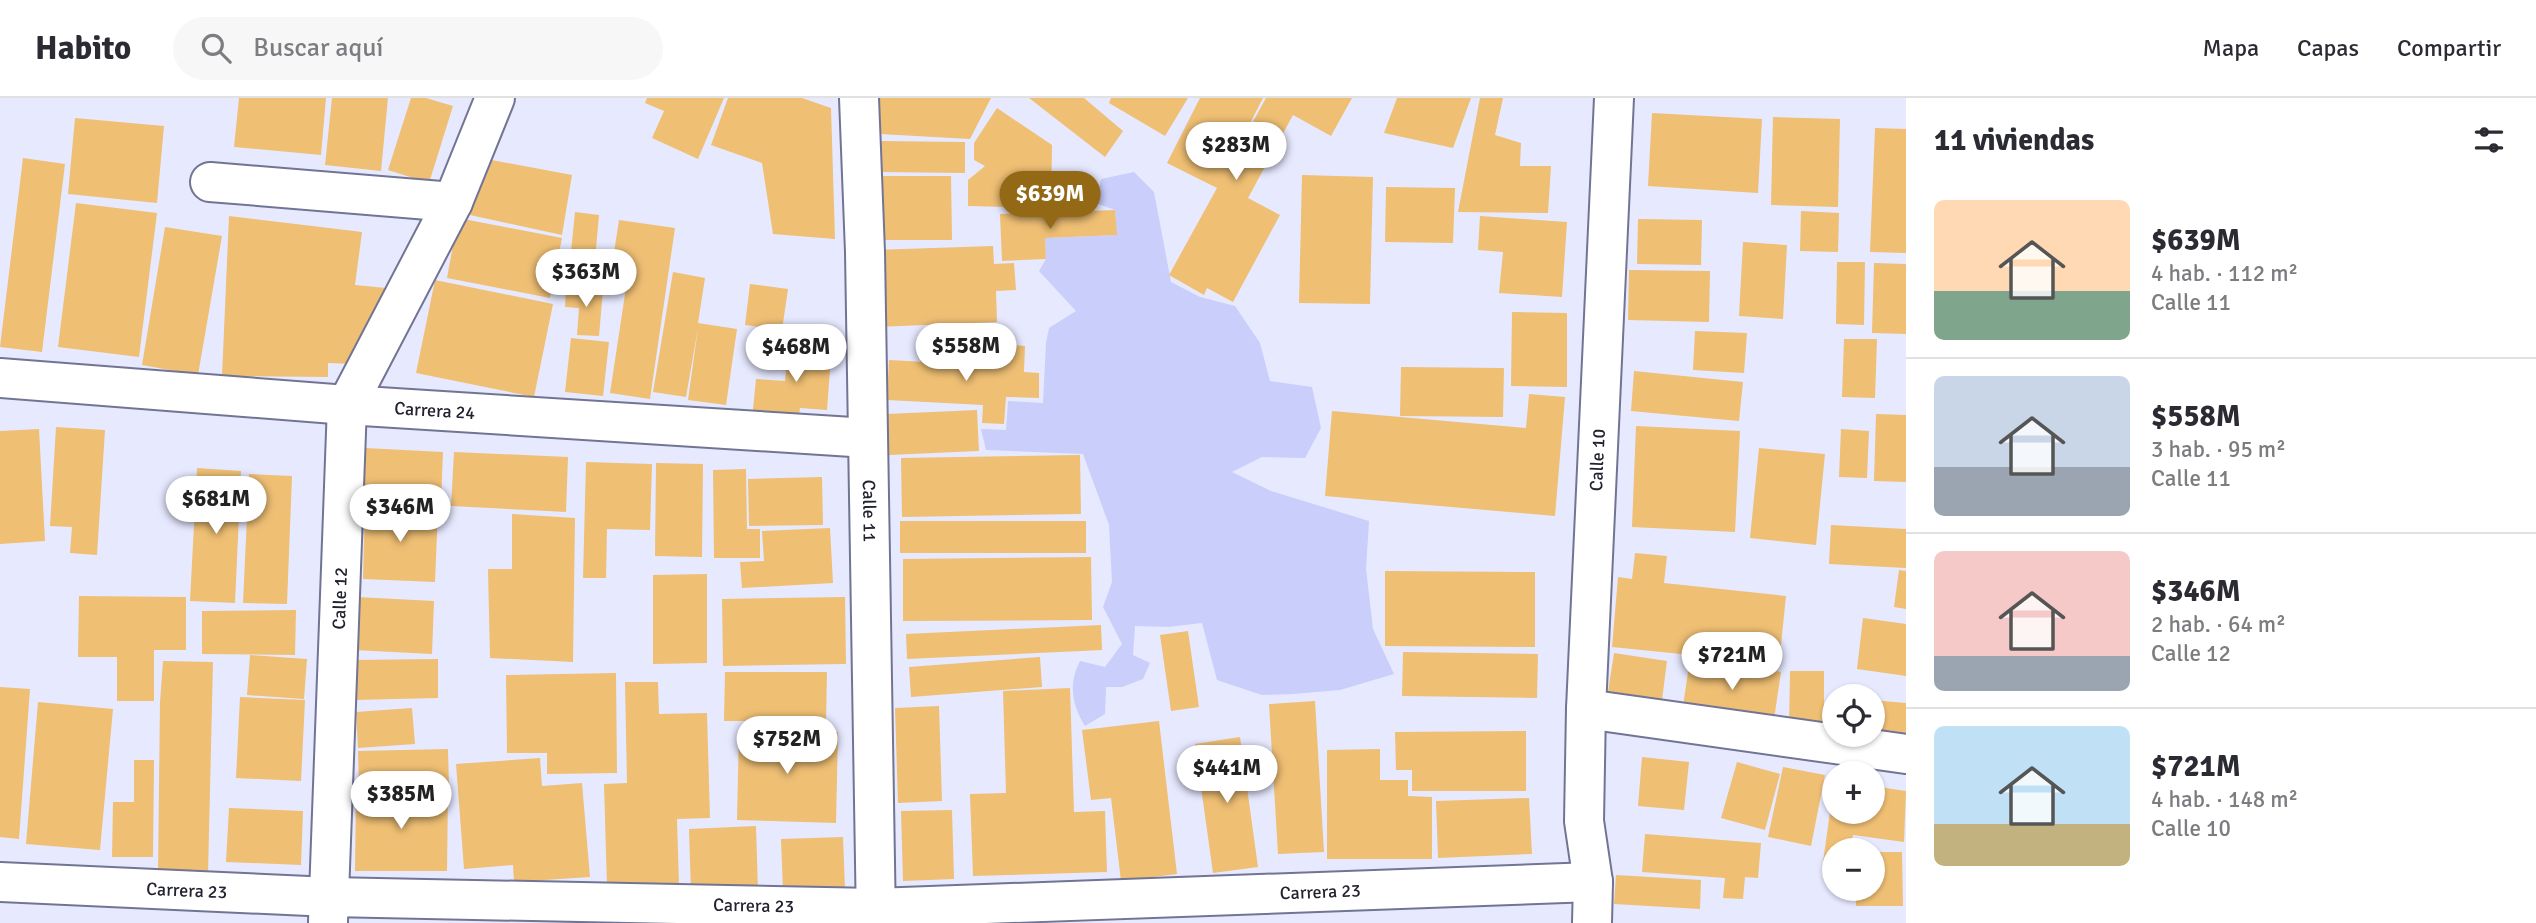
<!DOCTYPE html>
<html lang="es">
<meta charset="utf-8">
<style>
:root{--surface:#fff;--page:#f7f7f7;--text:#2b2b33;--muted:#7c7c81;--line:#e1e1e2;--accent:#946915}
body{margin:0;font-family:Signika,sans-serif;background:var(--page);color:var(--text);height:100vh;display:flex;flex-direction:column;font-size:26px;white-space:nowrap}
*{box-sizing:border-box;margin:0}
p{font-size:23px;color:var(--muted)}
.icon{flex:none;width:38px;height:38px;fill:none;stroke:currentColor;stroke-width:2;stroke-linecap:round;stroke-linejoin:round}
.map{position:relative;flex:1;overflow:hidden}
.side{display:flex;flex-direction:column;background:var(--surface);width:630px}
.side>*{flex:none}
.buttons{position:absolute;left:1822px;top:586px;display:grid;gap:14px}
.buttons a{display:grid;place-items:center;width:63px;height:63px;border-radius:50%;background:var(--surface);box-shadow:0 2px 5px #0004;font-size:35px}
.price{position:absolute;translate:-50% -60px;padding:0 16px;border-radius:24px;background:#fff;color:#222;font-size:23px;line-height:46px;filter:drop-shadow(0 2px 4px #0008)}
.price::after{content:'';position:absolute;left:50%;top:42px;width:21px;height:16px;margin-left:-10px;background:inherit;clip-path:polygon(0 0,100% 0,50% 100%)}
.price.active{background:var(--accent);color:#fff}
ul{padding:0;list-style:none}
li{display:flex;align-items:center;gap:21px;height:175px;padding:0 28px}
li+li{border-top:2px solid var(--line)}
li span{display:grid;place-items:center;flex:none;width:196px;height:140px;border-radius:10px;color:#555}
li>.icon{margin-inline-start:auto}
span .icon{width:84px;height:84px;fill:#fffc;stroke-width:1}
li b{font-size:30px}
h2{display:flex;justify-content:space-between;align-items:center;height:84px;padding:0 28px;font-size:30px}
header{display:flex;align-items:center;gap:42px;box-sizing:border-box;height:98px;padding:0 35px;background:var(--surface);border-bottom:2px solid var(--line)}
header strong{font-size:33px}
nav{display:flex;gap:38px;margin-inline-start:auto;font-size:24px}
.search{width:490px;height:63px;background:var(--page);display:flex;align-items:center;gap:18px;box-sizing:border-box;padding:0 24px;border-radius:38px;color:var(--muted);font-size:26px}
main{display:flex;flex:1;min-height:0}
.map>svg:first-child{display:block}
.green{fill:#cacefb}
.building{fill:#efbf74}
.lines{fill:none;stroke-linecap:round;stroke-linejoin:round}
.minor-casing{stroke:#727494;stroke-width:42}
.major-casing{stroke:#727494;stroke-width:42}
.minor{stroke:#fff;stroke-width:38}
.major{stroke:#fff;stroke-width:38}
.labels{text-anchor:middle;stroke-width:6;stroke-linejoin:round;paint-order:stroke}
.street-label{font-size:18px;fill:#222330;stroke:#fff}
</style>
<header>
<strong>Habito</strong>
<div class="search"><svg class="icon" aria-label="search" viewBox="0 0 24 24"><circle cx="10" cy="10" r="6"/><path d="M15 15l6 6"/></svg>Buscar aquí</div>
<nav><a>Mapa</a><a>Capas</a><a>Compartir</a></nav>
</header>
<main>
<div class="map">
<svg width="1906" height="825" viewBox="0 0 1906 825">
<rect width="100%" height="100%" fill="#e7e9ff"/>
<path class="green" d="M1134 74 1154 94 1171 184 1200 199 1235 208 1260 245 1270 283 1312 289 1321 330 1305 360 1262 359 1232 374 1271 393 1369 423 1366 471 1373 531 1394 576 1340 592 1293 596 1262 597 1217 582 1202 525 1168 529 1135 528 1133 557 1150 565 1143 581 1122 589H1106L1105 616 1085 628C1072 607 1068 586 1080 563L1105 569 1122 546 1103 509 1112 484 1109 427 1083 356 986 352 981 331 1006 332 1008 303 1043 305 1046 245 1049 230 1076 213 1039 173 1046 161 1045 140 1116 137 1115 112 1096 105 1101 81Z"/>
<g class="building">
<polygon points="239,0 326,0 321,57 234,49"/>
<polygon points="332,0 388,0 381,73 325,67"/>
<polygon points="411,0 426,0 453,8 429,85 388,72"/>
<polygon points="647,0 724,0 698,61 652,40 664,13 645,5"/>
<polygon points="728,0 802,0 831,10 835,141 773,136 762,65 711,47"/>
<polygon points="876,0 991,0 970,41 880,36"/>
<polygon points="1029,0 1084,0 1123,33 1105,59"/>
<polygon points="1111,0 1188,0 1165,38 1109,5"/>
<polygon points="1200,0 1263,0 1225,74 1266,0 1352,0 1331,38 1293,17 1248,100 1280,117 1233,204 1207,190 1204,197 1169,177 1217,90 1167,65"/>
<polygon points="1397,0 1471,0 1453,50 1384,35"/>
<polygon points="1480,0 1503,0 1495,37 1521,45 1520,68 1551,68 1548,115 1458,114"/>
<polygon points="997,10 1052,47 1051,110 968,108 968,82 985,68 974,62 974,45"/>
<polygon points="1652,15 1762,21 1758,95 1648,88"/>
<polygon points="1773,19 1840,21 1838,109 1771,107"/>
<polygon points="75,20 164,28 157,105 68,96"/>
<polygon points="1875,30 1906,31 1906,155 1870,154"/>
<polygon points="877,43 965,44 965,75 877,74"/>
<polygon points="23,60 65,66 42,254 0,249"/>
<polygon points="481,60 572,77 562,137 470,117"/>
<polygon points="1302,77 1373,79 1370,206 1299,205"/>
<polygon points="866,78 951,78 952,142 877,142"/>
<polygon points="1386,89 1455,90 1453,145 1385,144"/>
<polygon points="76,105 157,115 139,259 58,249"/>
<polygon points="1115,112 1117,137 1045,140 1046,161 1002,163 1000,116"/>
<polygon points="1801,113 1839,115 1838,154 1800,153"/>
<polygon points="575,114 599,117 593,185 568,183"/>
<polygon points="229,118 362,134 355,187 386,190 353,266 328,265 328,279 222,278"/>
<polygon points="1480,118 1567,124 1562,199 1499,195 1503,154 1478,152"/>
<polygon points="458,120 562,140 550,200 447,180"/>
<polygon points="1638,121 1702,122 1701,167 1637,166"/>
<polygon points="619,122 675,130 650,301 610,295 627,183 610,181"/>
<polygon points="165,129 222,138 198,277 142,267"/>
<polygon points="1743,144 1787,147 1783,221 1739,218"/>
<polygon points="993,148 994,166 1014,165 1016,192 996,193 997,224 876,229 873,152"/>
<polygon points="1837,164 1865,164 1864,227 1836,226"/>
<polygon points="1874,165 1906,166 1906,236 1872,235"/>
<polygon points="1629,172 1710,173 1709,224 1628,222"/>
<polygon points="673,174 705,180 698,225 737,231 726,307 688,302 698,230 686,299 653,294"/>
<polygon points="435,182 553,206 534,299 416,275"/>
<polygon points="750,186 788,191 782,232 745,227"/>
<polygon points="566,189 603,192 599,238 577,237 579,210 565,209"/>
<polygon points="1512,214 1567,215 1567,289 1511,288"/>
<polygon points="1695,233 1747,235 1744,275 1693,272"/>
<polygon points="571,240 609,244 603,298 565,294"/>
<polygon points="1844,241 1877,241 1875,300 1842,299"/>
<polygon points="789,242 832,246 827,312 800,310 798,325 752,321 756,281 785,283"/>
<polygon points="999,246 1025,248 1024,274 1039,275 1039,300 1006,299 1004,326 982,325 983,307 887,302 889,262 998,268"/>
<polygon points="1401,269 1504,270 1503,319 1400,318"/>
<polygon points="1634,273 1743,284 1739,323 1631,313"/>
<polygon points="1529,296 1565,299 1555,418 1325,398 1332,313 1526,330"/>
<polygon points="977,312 979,353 889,357 886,316"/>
<polygon points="1876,316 1906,317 1906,384 1874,383"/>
<polygon points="1636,328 1740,333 1735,434 1632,429"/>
<polygon points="56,329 105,332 97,457 70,455 72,429 50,428"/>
<polygon points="39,331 45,443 0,446 0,333"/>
<polygon points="1841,331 1869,333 1867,380 1839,379"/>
<polygon points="365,350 443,354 441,405 363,401"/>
<polygon points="1759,350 1825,356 1816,447 1750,440"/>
<polygon points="454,354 568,359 566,414 451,408"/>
<polygon points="1080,357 1081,416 902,419 901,360"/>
<polygon points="586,364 652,366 650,432 607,431 606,480 583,480"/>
<polygon points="656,365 703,366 702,459 655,458"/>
<polygon points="197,370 241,373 235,505 190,503"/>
<polygon points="746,371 747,431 760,431 760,460 714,460 713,372"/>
<polygon points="249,376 292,378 287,506 243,505"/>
<polygon points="822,379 823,427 749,428 748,381"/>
<polygon points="365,407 438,411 435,484 363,481"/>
<polygon points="512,416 575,420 573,564 490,560 488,471 512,471"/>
<rect x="900" y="423" width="186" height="32"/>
<polygon points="1831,427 1906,431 1906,470 1829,466"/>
<polygon points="830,430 833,485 742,490 740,464 764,463 762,433"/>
<polygon points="1635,455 1667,458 1664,485 1786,498 1779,566 1612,549 1618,479 1632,481"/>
<polygon points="1091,459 1092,522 903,523 903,461"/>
<polygon points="1899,472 1906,473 1906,511 1894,509"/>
<polygon points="1385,473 1535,474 1535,549 1385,548"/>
<polygon points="707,476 707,565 653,566 653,477"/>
<polygon points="79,498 186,499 186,552 154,552 154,603 117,603 117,559 78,559"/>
<polygon points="357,499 434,503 432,556 354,552"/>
<polygon points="845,499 846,566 723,568 722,501"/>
<polygon points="296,512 295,557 202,556 202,513"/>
<polygon points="1863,520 1906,526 1906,578 1857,571"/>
<polygon points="1101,527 1102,552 907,561 906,536"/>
<polygon points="1188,533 1199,609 1171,613 1160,537"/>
<polygon points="1403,554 1538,556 1537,600 1402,598"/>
<polygon points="1614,555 1667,563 1662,602 1608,594"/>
<polygon points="250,557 307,561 304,601 247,597"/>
<polygon points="1040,559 1042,589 911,599 909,569"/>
<polygon points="438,561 438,600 353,602 352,562"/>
<polygon points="1690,561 1781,574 1773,628 1682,615"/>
<polygon points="163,563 213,564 208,776 158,775 160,604"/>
<polygon points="1790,573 1824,573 1824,630 1789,629"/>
<polygon points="725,574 827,574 826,623 724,623"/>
<polygon points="616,575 617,675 547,676 547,655 507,655 506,577"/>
<polygon points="625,584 658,584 659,616 707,615 710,720 677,721 679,787 607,789 604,686 627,685"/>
<polygon points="0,589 30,591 19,741 0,739"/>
<polygon points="1070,590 1074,714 1105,713 1107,774 973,778 970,696 1006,695 1003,593"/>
<polygon points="240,599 305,602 301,683 236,680"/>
<polygon points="1872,602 1906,605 1906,646 1872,637"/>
<polygon points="1315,603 1324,754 1278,756 1269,606"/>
<polygon points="38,604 113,611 100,752 26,746"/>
<polygon points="939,608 942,703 898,705 895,610"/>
<polygon points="412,610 415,646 358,650 356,614"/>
<polygon points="1159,623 1177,776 1121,783 1111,700 1091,702 1082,632"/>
<polygon points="739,631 838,634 836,725 737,722"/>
<polygon points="1526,633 1526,693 1412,693 1412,672 1396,672 1395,634"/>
<polygon points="1240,639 1258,769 1213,775 1195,646"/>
<polygon points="448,651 449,689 359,690 358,653"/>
<polygon points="1380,651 1380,682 1408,682 1408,698 1432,699 1432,761 1327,761 1327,652"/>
<polygon points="1642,659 1689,664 1684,712 1638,708"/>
<polygon points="540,660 542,688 582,685 590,779 514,784 513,767 464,771 456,666"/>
<polygon points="134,662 154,662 153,759 112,759 113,704 134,704"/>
<polygon points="1737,664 1780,676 1765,732 1721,720"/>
<polygon points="1783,669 1825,677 1811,748 1768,739"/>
<polygon points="1872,688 1906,693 1904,744 1853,737 1850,752 1834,752 1834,765 1823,764 1830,714 1854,717 1855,714 1872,714"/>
<polygon points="356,692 448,693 447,773 355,773"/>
<polygon points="1529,700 1532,756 1438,760 1436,703"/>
<polygon points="229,710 303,713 301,767 226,764"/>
<polygon points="952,712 954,781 903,783 901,713"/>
<polygon points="756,728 758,793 691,796 689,731"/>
<polygon points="1645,736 1761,745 1758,780 1745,779 1743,801 1723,800 1725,780 1642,774"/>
<polygon points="843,739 845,791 783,794 781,741"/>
<polygon points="1872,754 1902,754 1903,808 1856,808 1856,791 1872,791"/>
<polygon points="1616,777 1701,782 1700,811 1614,806"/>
</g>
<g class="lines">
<g class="minor-casing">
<g id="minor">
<path id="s1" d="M859 0 865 154 876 825"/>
<polyline points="210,84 453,104"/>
<path id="s2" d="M0 280 347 307 868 340"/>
<polyline points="1586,611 1906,656"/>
<path id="s3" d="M0 784 330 799 875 810 1593 784"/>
<path id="s4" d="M328 824 347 307 453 104 495 0"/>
</g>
</g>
<g class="major-casing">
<g id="major">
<path id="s5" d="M1592 825 1593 784 1584 723 1586 611 1614 0"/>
</g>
</g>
<use href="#minor" class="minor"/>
<use href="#major" class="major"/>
</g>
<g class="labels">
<g class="street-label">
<text dy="6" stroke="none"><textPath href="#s2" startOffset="436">Carrera 24</textPath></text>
<text dy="6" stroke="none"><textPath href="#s5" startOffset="464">Calle 10</textPath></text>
<text dy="6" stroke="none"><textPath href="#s1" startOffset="413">Calle 11</textPath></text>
<text dy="6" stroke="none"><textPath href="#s4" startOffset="324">Calle 12</textPath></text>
<text dy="6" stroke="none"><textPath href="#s3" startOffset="187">Carrera 23</textPath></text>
<text dy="6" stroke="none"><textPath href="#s3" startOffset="1321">Carrera 23</textPath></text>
<text dy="6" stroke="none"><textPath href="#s3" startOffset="754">Carrera 23</textPath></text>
</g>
</g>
</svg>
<div class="buttons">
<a><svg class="icon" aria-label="locate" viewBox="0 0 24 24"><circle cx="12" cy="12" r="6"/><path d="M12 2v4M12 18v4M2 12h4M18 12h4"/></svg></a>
<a>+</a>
<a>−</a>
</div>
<b class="price" style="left:1236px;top:84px">$283M</b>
<b class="price active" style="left:1050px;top:133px">$639M</b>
<b class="price" style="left:586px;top:211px">$363M</b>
<b class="price" style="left:966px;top:285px">$558M</b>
<b class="price" style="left:796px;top:286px">$468M</b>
<b class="price" style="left:216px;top:438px">$681M</b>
<b class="price" style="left:400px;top:446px">$346M</b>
<b class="price" style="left:1732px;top:594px">$721M</b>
<b class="price" style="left:787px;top:678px">$752M</b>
<b class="price" style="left:1227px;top:707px">$441M</b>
<b class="price" style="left:401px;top:733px">$385M</b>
</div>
<section class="side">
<h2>11 viviendas<svg class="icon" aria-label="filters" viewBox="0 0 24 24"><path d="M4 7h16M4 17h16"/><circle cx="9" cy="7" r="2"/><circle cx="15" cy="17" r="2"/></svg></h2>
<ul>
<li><span style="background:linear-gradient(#ffd9b3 65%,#7fa58c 0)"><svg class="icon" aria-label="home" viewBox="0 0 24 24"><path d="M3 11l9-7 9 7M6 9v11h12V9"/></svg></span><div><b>$639M</b><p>4 hab. · 112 m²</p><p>Calle 11</p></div></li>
<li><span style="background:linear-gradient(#c9d6e8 65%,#9aa5b1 0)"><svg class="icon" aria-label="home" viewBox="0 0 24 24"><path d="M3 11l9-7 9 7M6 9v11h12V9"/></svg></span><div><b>$558M</b><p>3 hab. · 95 m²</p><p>Calle 11</p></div></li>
<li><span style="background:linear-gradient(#f6c9c9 75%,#9aa5b1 0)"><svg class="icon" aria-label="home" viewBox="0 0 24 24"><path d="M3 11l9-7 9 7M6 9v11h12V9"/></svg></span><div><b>$346M</b><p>2 hab. · 64 m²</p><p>Calle 12</p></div></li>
<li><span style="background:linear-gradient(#bfe0f5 70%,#c2b280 0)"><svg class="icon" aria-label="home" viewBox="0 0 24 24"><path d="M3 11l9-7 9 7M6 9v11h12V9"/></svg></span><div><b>$721M</b><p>4 hab. · 148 m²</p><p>Calle 10</p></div></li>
</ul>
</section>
</main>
